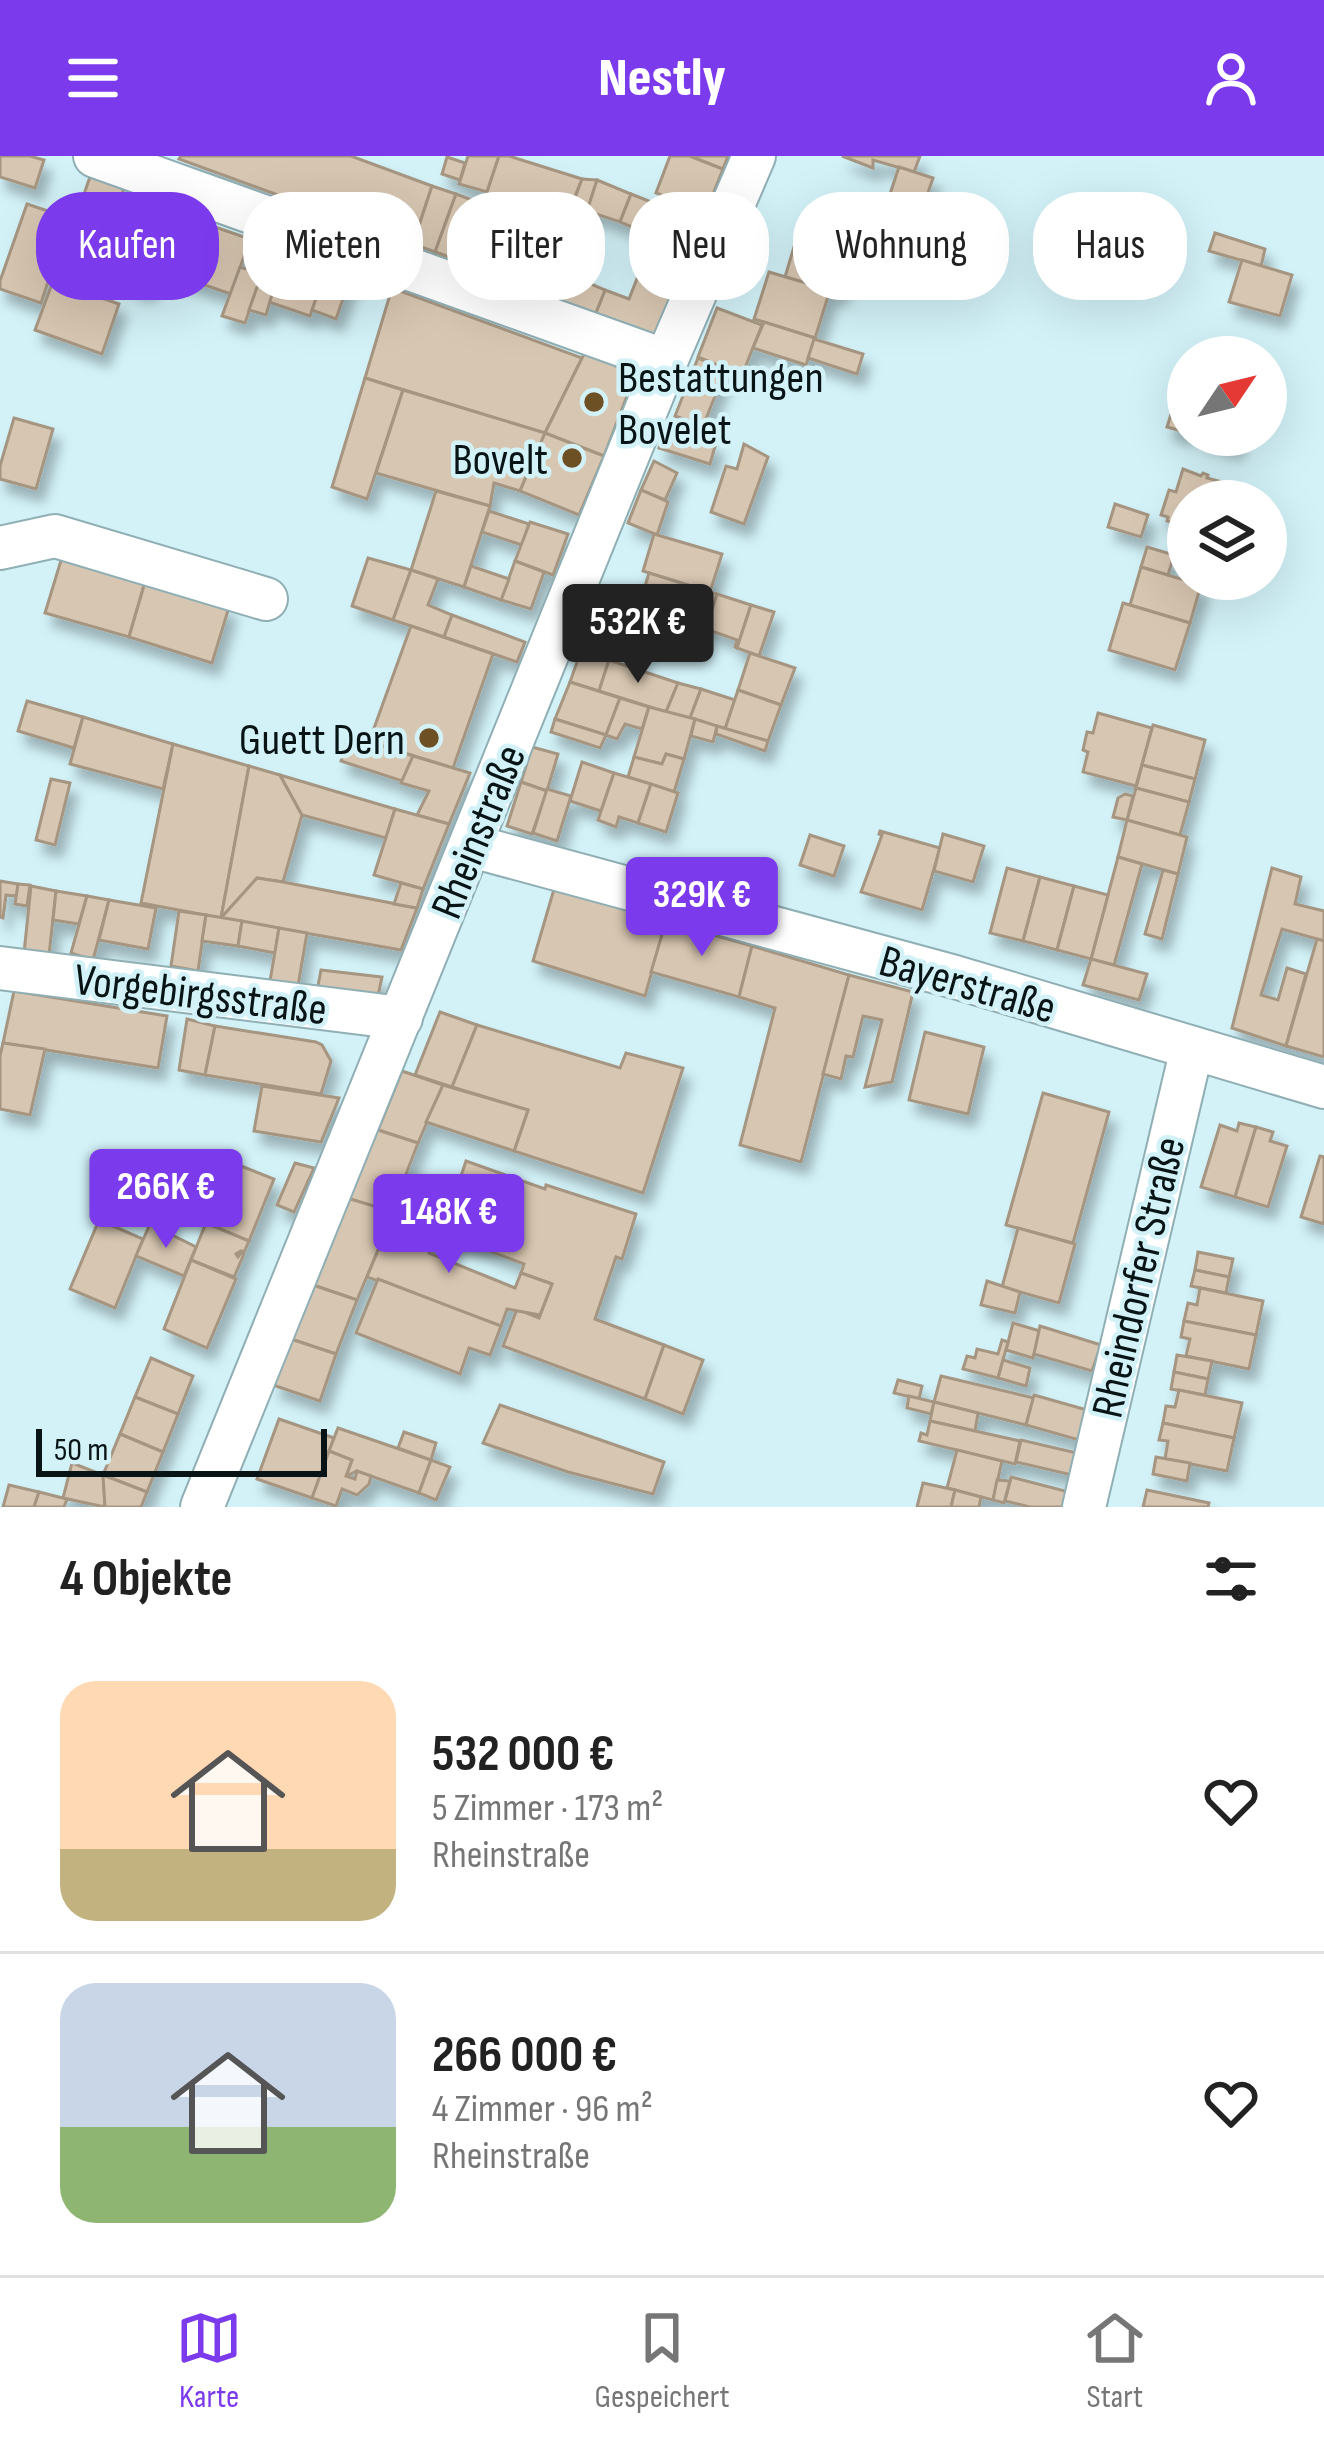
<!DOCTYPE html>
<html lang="de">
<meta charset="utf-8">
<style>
:root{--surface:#fff;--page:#f2f2f2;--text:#222;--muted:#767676;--line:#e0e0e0;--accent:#7c3aed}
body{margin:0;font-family:"Sofia Sans Condensed",sans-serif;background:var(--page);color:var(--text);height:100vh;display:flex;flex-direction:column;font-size:45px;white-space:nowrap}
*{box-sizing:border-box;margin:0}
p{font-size:39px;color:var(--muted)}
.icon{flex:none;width:66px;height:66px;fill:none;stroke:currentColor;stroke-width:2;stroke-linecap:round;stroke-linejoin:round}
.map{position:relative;height:1351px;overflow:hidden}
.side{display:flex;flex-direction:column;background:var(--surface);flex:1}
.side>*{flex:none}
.guide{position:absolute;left:36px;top:36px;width:1254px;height:108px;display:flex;gap:24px}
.needle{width:78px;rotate:55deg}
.controls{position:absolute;left:1167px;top:180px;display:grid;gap:24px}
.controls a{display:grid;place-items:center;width:120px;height:120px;border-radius:50%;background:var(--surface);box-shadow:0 12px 48px #0002;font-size:60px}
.scale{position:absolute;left:36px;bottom:30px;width:291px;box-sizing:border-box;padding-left:12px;border:6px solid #081416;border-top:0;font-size:33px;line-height:42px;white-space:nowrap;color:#081416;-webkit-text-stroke:9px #d2f2f8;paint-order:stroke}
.price{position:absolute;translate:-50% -102px;padding:0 27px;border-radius:12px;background:var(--accent);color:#fff;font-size:39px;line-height:78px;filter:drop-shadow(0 3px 6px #0008)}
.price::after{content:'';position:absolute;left:50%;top:72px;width:36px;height:27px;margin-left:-18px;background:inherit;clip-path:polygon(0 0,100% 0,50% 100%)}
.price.current{background:#222;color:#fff}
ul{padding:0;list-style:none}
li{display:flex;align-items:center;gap:36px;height:300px;padding:0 60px}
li+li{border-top:3px solid var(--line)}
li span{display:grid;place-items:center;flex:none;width:336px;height:240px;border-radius:36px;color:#555}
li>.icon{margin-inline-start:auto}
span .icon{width:144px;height:144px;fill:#fffc;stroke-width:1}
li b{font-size:51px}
h2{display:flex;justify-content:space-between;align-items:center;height:144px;padding:0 60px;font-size:51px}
.chip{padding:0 42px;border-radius:48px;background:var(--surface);box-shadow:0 12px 48px #0002;font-size:42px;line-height:108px}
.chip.current{background:var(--accent);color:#fff}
header{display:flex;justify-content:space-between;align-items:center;height:156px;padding:0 60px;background:var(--accent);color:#fff;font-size:54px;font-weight:800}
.dock{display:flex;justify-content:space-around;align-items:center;height:168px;border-top:3px solid var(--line);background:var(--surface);font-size:33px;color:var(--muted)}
.dock a{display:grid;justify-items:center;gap:6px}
.dock .current{color:var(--accent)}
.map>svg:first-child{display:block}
.building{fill:#d7c6b1;stroke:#a59581;stroke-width:3;filter:url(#shadow)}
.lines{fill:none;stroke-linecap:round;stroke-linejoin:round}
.minor-casing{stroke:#90afb4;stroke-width:46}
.minor{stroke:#fff;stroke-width:42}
.poi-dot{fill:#6e5025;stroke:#d2f2f8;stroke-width:4.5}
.labels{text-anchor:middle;stroke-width:9;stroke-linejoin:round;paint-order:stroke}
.poi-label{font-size:45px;fill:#081416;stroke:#d2f2f8;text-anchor:end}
.street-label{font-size:45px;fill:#081416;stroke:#d2f2f8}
</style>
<header><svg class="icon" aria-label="menu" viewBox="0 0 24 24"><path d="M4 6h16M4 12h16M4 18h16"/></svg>Nestly<svg class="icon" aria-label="person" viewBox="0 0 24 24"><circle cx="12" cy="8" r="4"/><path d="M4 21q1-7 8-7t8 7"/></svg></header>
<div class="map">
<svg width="1324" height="1351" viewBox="0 0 1324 1351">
<defs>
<filter id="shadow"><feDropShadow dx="7" dy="12" stdDeviation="6" flood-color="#0004"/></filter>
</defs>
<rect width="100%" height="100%" fill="#d2f2f8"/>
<g class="building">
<polygon points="0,0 30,0 44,4 35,32 0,21"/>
<polygon points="181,0 351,0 432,30 413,88 179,3"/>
<polygon points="468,0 499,0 487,36 459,28"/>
<polygon points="499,0 509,0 582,23 560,77 483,48"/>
<polygon points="670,0 690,0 723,13 706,56 656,37"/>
<polygon points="690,0 728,0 723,13"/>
<polygon points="842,0 920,0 914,16 873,4 873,12"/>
<polygon points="447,1 465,7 460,24 442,18"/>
<polygon points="899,11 933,22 922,54 888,44"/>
<polygon points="91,18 125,30 108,79 74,67"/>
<polygon points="582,23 597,24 581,75 565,69"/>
<polygon points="597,24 631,38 620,66 587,55"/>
<polygon points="432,30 456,38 435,96 413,88"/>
<polygon points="456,38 509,58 488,115 435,96"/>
<polygon points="631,38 697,64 674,123 642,110 654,80 620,66"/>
<polygon points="27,48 69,62 41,147 0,133 0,125"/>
<polygon points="174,56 212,70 193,125 155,111"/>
<polygon points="509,58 541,71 517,138 484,126"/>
<polygon points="212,70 250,83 231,138 193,125"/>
<polygon points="799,74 852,90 839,137 785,121"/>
<polygon points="144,77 164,84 147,133 127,126"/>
<polygon points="1215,77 1265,93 1261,110 1209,95"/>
<polygon points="435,96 488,115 484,126 431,107"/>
<polygon points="286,98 327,112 310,160 269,146"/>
<polygon points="331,100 355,108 336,163 312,154"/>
<polygon points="1242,104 1292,119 1280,160 1229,146"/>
<polygon points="642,110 679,124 653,187 593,164 605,134 629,143"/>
<polygon points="240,111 262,118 245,167 222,160"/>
<polygon points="561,115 605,134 593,164 549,145"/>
<polygon points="769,116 830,134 815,182 754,163"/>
<polygon points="260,123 275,128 266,159 249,154"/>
<polygon points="53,125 119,148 102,198 35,174"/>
<polygon points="392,132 582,202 545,277 365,222"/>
<polygon points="717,152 762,169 742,219 698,201"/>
<polygon points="764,166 815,182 806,209 753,192"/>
<polygon points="814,183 863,198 857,218 808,202"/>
<polygon points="585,196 635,219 604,300 545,277"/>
<polygon points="698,202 726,213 703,270 675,260"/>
<polygon points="1185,212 1188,213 1188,245 1176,242"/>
<polygon points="365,222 403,234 367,343 332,331"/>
<polygon points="403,234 545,277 520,335 494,327 490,350 376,317"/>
<polygon points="1176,242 1188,245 1188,277 1167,271"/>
<polygon points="14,262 53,273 36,333 0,323 0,310"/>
<polygon points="667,272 716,287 710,308 659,292"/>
<polygon points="545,277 604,300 579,359 520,335"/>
<polygon points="1194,279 1238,279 1234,291"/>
<polygon points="744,288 768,301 744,368 711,356 726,310 737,313"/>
<polygon points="654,305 677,317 665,344 641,334"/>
<polygon points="1183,313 1201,320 1203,317 1208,319 1207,322 1226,327 1222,342 1225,345 1188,345 1188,371 1167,365 1168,361 1161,359 1169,334 1176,336"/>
<polygon points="641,334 668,346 657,379 628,367"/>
<polygon points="436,335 490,350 464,431 411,414"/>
<polygon points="1115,348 1148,359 1141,381 1108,371"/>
<polygon points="489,355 529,368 522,389 482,376"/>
<polygon points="530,366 568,378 553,419 515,405"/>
<polygon points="654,378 722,398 710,436 643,415"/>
<polygon points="1147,391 1174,399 1168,419 1141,411"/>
<polygon points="62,401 145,426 129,481 45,457"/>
<polygon points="368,402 411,414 393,464 352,450"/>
<polygon points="515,405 544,416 531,453 501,444"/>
<polygon points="471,410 509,423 501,444 464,431"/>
<polygon points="1141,411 1201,429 1190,467 1130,449"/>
<polygon points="411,414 438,423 428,449 452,459 444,481 393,464"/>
<polygon points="649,417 717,438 706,473 639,450"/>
<polygon points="145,426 229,451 212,507 129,481"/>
<polygon points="717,438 751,449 737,492 735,491 737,484 706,473"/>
<polygon points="1123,447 1190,467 1175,514 1109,494"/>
<polygon points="751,449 774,456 759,500 737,492"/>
<polygon points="452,459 525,486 517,506 444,481"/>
<polygon points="411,470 493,498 453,612 369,586"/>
<polygon points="583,489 611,498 599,535 570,526"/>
<polygon points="750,497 795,512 781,549 738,534"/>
<polygon points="609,504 678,527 666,556 599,535"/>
<polygon points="570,526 620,542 606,579 555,563"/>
<polygon points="678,527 701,533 690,562 666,556"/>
<polygon points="701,533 735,544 725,573 690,562"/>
<polygon points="738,534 781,549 768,585 725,573"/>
<polygon points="620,542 649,551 642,573 625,568 617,583 606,579"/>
<polygon points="27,545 83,561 74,592 18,575"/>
<polygon points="649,551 695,563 684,603 666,598 662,608 634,601"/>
<polygon points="1098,557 1152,572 1136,630 1083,616 1088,596 1083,594 1087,576 1093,577"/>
<polygon points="83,561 173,588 163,633 70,608"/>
<polygon points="555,563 606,579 600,592 551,576"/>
<polygon points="695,563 717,570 713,586 691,580"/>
<polygon points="1153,569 1205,584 1195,623 1142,609"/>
<polygon points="717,570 768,585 765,595 716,578"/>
<polygon points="349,579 413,600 402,625 341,605"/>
<polygon points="173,588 249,610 221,762 141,747"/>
<polygon points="532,591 558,598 547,635 521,626"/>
<polygon points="666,598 684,603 674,636 628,621 634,601 662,608"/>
<polygon points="413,600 470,617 449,668 417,659 429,635 401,627"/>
<polygon points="582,606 614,617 601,655 570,645"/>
<polygon points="1142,609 1195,623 1189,646 1136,632"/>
<polygon points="249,610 280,619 302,659 283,726 257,722 221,762"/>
<polygon points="614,617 651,628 638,667 619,661 616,671 598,664"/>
<polygon points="280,619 395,653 386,682 302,659"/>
<polygon points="51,623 70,627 55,689 36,684"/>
<polygon points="521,626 547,635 532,678 507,670"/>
<polygon points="651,628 678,637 666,676 638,667"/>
<polygon points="1136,632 1189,646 1180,679 1127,664"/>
<polygon points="547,633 571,640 557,685 533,677"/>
<polygon points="1125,638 1133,640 1127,664 1113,661 1118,642"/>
<polygon points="395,653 449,668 423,733 374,719"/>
<polygon points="1127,664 1187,681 1178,718 1118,701"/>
<polygon points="880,675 940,692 922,754 861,736 882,679 879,678"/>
<polygon points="943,678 984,690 973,726 934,715"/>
<polygon points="810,679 844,690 834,720 800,709"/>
<polygon points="1118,701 1142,708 1114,809 1091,803"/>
<polygon points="1007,712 1040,721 1023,785 990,777"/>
<polygon points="1272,712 1301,721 1295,748 1324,755 1324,785 1282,773 1261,839 1278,844 1287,812 1306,818 1286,890 1232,872"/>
<polygon points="1163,714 1178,718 1162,783 1145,778"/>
<polygon points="1040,721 1074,730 1057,794 1023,785"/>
<polygon points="257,722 283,726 417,752 401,794 221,762"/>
<polygon points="0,725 18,728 17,740 6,739 3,762 0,761"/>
<polygon points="401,727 423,733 417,752 394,748"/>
<polygon points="18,728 30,729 27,750 15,748"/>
<polygon points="31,730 56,735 49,799 24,797"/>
<polygon points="1074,730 1108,739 1091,803 1057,794"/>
<polygon points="554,733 666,765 645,840 533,805"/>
<polygon points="56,735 87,740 79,768 53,764"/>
<polygon points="87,740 109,744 93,804 71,797"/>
<polygon points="109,744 156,752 148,793 99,784"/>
<polygon points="179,755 206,759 198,815 171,810"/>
<polygon points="206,759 242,765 238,790 202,785"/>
<polygon points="242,765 279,772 275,797 238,790"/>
<polygon points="666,765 752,790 739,841 651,816"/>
<polygon points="279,772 307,777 298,830 270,825"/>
<polygon points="1317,783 1324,785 1324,901 1286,890"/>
<polygon points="752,790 849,819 801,1006 740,989 775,852 739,841"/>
<polygon points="1091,803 1147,818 1139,844 1083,829"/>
<polygon points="321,814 382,821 376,849 316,840"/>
<polygon points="849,819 913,836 892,926 865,931 882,864 863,860 853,901 846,900 841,923 823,918"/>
<polygon points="14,835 167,860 158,912 3,887"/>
<polygon points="440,856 477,869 452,931 415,919"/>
<polygon points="187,863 215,870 205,919 179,914"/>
<polygon points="477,869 620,912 626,897 683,912 643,1037 514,995 528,954 452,931"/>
<polygon points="215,870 316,886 322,889 331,905 321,938 205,919"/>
<polygon points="925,876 984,891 968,958 909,944"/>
<polygon points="3,887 45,893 30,959 0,953 0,900"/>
<polygon points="402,915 443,929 418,987 378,974"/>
<polygon points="443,929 528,954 514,995 426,966"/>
<polygon points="262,930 339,942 321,986 254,975"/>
<polygon points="1043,937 1109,956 1073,1087 1006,1069"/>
<polygon points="1239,967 1256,971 1235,1041 1201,1031 1220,969 1237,975"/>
<polygon points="1256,971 1273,976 1270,985 1287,990 1268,1051 1235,1041"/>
<polygon points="378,974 418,987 391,1057 347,1042 374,975"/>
<polygon points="1320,1000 1324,1001 1324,1068 1301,1061"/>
<polygon points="215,1003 235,1010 236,1008 274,1023 249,1085 198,1064 214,1023 208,1020"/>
<polygon points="466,1005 545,1033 546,1029 636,1058 622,1103 616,1101 595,1163 664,1189 645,1243 503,1190 517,1153 539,1162 552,1128 521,1117 524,1108 442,1077"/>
<polygon points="295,1007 314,1012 294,1056 277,1049"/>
<polygon points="347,1042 394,1056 357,1144 313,1129"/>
<polygon points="394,1056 436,1072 429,1097 515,1132 521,1117 552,1128 540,1159 507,1153 501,1170 367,1121"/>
<polygon points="99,1064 143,1083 115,1152 70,1133"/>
<polygon points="206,1067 249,1085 244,1096 241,1095 236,1098 238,1101 242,1096 244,1098 234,1121 191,1104"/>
<polygon points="150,1068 196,1091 184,1120 136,1100"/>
<polygon points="1018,1072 1075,1088 1059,1147 1002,1131"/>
<polygon points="1198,1096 1233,1103 1229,1121 1195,1114"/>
<polygon points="191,1104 236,1123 207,1192 164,1173"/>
<polygon points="1195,1114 1229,1121 1226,1137 1191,1130"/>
<polygon points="378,1123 501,1170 490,1199 469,1192 460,1218 356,1177"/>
<polygon points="987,1125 1020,1136 1015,1157 981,1149"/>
<polygon points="313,1129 357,1144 336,1198 291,1183"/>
<polygon points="1200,1132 1263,1145 1256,1179 1184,1165 1188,1147 1197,1149"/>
<polygon points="1184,1165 1256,1179 1249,1213 1186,1200 1190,1183 1181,1181"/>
<polygon points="1013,1167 1040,1175 1033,1202 1006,1194"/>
<polygon points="1040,1170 1101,1189 1092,1215 1034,1198"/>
<polygon points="291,1183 336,1198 320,1245 273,1229"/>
<polygon points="1002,1184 1008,1186 998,1222 963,1213 967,1200 975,1202 977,1193 998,1198"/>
<polygon points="664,1189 703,1204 683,1258 645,1243"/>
<polygon points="1177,1199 1212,1205 1208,1223 1174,1216"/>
<polygon points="151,1202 193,1220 178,1258 135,1241"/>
<polygon points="1003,1204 1030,1212 1026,1230 998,1222"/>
<polygon points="1174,1216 1208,1223 1205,1239 1171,1233"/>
<polygon points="941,1220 1034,1242 1026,1269 934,1246"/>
<polygon points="898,1224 922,1230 919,1243 894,1237"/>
<polygon points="1179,1234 1242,1247 1234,1282 1163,1267 1166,1250 1175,1251"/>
<polygon points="1034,1239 1087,1254 1079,1284 1026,1269"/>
<polygon points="909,1240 934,1246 931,1258 907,1252"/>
<polygon points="135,1241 178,1258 163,1296 120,1278"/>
<polygon points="934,1246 978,1257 975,1275 930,1265"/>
<polygon points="500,1249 664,1306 653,1338 568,1316 483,1287"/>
<polygon points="279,1263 334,1282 312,1342 257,1323"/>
<polygon points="930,1265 1020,1285 1015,1308 919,1285 921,1277 927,1279"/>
<polygon points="1163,1267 1234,1282 1227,1315 1165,1303 1168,1285 1159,1284"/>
<polygon points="338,1272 431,1304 419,1337 357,1315 346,1320 352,1304 329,1295"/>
<polygon points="404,1276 436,1287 431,1304 398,1292"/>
<polygon points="120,1278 163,1296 147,1336 103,1319"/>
<polygon points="1021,1284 1077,1297 1072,1319 1016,1306"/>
<polygon points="957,1294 1002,1305 993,1344 947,1332"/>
<polygon points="329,1295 352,1304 346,1320 355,1323 357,1315 371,1320 369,1328 357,1339 342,1333 336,1350 312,1342"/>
<polygon points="1156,1301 1190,1307 1187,1325 1153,1318"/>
<polygon points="431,1304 450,1311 436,1344 419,1337"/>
<polygon points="72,1307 103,1319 105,1351 63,1342"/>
<polygon points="103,1319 147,1336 141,1351 105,1351"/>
<polygon points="1011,1321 1069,1336 1065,1351 1030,1351 1005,1345"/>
<polygon points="997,1324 1010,1325 1004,1347 993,1344"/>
<polygon points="923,1327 955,1334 951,1351 917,1351"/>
<polygon points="9,1329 39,1336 34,1351 3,1351"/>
<polygon points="955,1334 981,1341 979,1351 951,1351"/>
<polygon points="1147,1334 1209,1347 1208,1351 1143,1351"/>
<polygon points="39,1336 67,1343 64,1351 34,1351"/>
</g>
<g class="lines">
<g class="minor-casing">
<g id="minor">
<polyline points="95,0 666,205"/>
<polyline points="0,392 55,380 266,443"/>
<polyline points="472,690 955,821 1324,931"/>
<polyline points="0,812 401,862"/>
<polyline points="202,1351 666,205 754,0"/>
<polyline points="1084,1351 1192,892"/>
</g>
</g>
<use href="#minor" class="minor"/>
</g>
<g class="poi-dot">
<circle cx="594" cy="246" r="12"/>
<circle cx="572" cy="302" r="12"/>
<circle cx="429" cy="582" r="12"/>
</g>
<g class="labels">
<g class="poi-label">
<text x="618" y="236" text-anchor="start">Bestattungen<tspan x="618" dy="52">Bovelet</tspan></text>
<text x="548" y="318">Bovelt</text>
<text x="405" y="598">Guett Dern</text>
</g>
<g class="street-label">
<text transform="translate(477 675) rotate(-68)" y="16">Rheinstraße</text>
<text transform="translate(968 827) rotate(16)" y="16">Bayerstraße</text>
<text transform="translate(201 837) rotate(7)" y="16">Vorgebirgsstraße</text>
<text transform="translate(1137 1121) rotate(-77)" y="16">Rheindorfer Straße</text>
</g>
</g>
</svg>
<div class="controls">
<a><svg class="needle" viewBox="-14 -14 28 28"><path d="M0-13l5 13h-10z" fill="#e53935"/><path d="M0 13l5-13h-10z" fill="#767676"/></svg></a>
<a><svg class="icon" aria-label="layers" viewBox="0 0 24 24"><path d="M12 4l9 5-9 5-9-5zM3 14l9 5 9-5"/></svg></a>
</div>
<div class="scale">50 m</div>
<b class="price current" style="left:638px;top:530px">532K €</b>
<b class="price" style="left:702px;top:803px">329K €</b>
<b class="price" style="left:166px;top:1095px">266K €</b>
<b class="price" style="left:449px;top:1120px">148K €</b>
<div class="guide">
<a class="chip current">Kaufen</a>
<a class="chip">Mieten</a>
<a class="chip">Filter</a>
<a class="chip">Neu</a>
<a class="chip">Wohnung</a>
<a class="chip">Haus</a>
</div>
</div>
<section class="side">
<h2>4 Objekte<svg class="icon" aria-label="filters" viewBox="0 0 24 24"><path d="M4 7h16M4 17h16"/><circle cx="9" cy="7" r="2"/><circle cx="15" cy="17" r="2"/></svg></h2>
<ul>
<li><span style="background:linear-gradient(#ffd9b3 70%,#c2b280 0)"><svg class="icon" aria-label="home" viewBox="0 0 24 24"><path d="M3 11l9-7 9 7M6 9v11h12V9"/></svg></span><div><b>532 000 €</b><p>5 Zimmer · 173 m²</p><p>Rheinstraße</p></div><svg class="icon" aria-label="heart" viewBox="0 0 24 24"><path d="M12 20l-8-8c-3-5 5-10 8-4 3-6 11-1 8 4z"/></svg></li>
<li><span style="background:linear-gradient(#c9d6e8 60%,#8fb573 0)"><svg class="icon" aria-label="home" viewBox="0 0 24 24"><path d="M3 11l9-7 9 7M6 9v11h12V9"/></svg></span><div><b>266 000 €</b><p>4 Zimmer · 96 m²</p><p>Rheinstraße</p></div><svg class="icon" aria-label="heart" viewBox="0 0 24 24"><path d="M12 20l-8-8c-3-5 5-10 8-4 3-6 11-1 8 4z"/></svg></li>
</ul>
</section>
<nav class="dock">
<a class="current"><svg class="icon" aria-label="map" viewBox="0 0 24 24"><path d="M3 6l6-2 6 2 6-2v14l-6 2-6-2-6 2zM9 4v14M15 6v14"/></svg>Karte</a>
<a><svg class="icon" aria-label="saved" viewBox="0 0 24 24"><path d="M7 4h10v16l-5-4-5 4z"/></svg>Gespeichert</a>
<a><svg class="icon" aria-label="home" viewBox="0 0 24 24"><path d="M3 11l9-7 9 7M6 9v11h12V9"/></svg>Start</a>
</nav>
